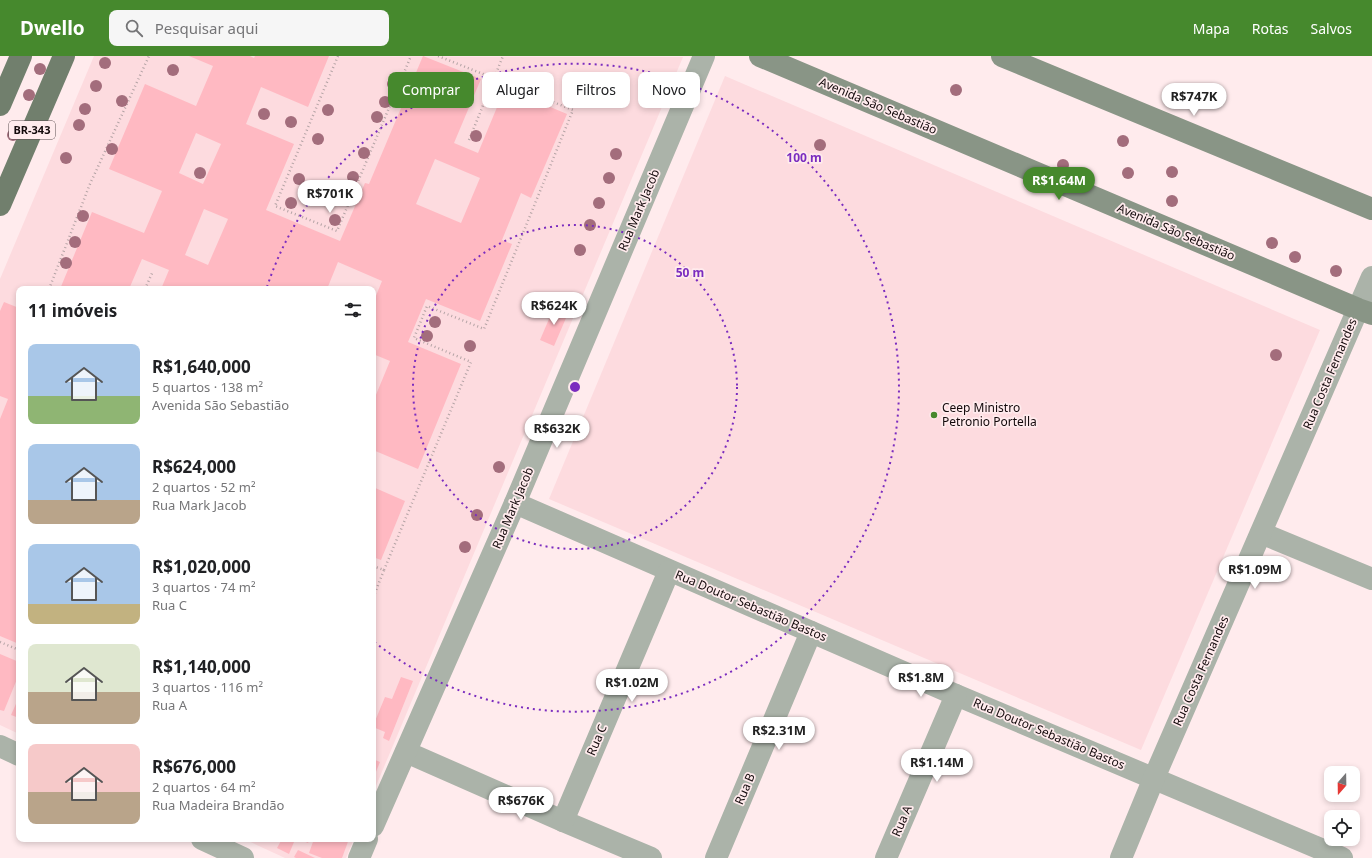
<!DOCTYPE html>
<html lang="pt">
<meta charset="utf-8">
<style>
:root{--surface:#fff;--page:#f6f6f6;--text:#202124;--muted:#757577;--accent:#46892d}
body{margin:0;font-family:"Noto Sans",sans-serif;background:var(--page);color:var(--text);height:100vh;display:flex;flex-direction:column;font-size:15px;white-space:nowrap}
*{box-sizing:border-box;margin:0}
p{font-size:13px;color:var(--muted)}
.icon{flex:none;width:22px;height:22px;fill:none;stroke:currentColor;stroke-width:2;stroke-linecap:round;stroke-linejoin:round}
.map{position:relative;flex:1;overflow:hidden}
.side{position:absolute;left:16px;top:230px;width:360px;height:556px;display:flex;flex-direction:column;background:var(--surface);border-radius:8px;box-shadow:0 2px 6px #0003}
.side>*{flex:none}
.hud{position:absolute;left:388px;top:16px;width:380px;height:36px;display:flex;gap:8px}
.needle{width:26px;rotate:200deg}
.controls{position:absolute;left:1324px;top:710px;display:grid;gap:8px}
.controls a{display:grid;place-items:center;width:36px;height:36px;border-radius:8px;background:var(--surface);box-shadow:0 2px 6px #0003;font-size:20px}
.price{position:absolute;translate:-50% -34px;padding:0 9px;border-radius:14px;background:#fff;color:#222;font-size:13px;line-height:26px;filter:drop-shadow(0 1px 2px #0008)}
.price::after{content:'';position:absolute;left:50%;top:24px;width:12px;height:9px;margin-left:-6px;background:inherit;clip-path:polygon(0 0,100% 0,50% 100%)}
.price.on{background:var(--accent);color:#fff}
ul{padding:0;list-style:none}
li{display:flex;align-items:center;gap:12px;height:100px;padding:0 12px}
li span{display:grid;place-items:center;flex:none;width:112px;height:80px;border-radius:8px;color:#555}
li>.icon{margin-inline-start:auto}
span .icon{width:48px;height:48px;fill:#fffc;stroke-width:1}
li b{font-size:17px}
h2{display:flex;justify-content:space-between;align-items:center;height:48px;padding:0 12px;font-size:17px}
.pill{padding:0 14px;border-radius:8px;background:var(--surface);box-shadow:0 2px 6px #0003;font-size:14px;line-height:36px}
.pill.on{background:var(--accent);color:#fff}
header{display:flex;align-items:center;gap:24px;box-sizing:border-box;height:56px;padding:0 20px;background:var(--accent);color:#fff}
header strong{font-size:19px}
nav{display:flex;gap:22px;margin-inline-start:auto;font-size:14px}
.search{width:280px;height:36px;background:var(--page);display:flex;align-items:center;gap:10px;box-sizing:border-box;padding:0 14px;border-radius:8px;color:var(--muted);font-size:15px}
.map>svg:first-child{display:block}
.built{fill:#fddbdf}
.building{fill:#ffb9c2;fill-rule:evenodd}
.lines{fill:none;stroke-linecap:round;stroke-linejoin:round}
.path{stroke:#b5a4a6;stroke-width:2.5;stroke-dasharray:1 3;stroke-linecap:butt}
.minor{stroke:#abb3a9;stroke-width:22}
.secondary{stroke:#899586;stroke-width:22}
.primary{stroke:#717f6d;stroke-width:22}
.tree{fill:#a36d7c}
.ring{fill:none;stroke:#7b2cbf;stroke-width:2;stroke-dasharray:2 4}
.poi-dot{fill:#46892d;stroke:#ffebed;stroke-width:1.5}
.labels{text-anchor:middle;stroke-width:3.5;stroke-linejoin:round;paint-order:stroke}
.shield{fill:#ffebed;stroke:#594c4e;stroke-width:1}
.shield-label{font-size:11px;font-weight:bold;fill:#12080a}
.street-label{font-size:12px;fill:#12080a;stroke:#ffebed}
.poi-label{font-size:12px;fill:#12080a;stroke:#ffebed;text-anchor:start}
.centre{fill:#7b2cbf;stroke:#ffebed;stroke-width:2}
.ring-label{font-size:12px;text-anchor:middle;font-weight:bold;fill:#7b2cbf;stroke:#ffebed;stroke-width:3.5;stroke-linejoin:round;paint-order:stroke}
</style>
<header>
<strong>Dwello</strong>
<div class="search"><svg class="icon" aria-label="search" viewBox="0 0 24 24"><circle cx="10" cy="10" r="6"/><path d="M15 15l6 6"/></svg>Pesquisar aqui</div>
<nav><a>Mapa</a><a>Rotas</a><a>Salvos</a></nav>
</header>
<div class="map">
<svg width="1372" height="802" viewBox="0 0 1372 802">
<rect width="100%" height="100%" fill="#ffebed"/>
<g class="built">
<polygon points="94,0 683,1 373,737 373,233 19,233 19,678 0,669 0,223"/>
<polygon points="725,20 1320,274 1141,694 549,443"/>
<polygon points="244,783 354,783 346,802 285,802"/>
</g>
<g class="building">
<path d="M189 0H250L254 2 255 0H329L308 51 261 31 246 68 294 88 266 154 340 185 365 127 369 128 423 0 481 23 454 87 478 97 505 32 567 58 531 142 521 137 502 184 512 188 480 265 426 243 408 286 461 308 418 413 373 394V346L390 305 373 298V247L382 225 338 206 327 233H161L169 214 142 203 129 233H60L92 156 144 177 162 135 109 113 145 28 196 50 213 10ZM196 77 221 88 203 128 179 117ZM435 103 480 122 461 167 416 148ZM204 153 228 163 208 209 185 199Z"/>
<polygon points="4,246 19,252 19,588 0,580 0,363 8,343 0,340 0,255"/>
<polygon points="555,249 569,255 554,290 540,284"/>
<polygon points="373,431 405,445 381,504 373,501"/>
<polygon points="0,598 19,606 19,618 4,655 0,654"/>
<polygon points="401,621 413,625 389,685 383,682 385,676 373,671 373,670 385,641 392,643"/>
<polygon points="19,641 19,662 11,659"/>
<polygon points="373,703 380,706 373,723"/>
<polygon points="282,783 289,783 294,786 289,798 277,792"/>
<polygon points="298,783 310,783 308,787"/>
<polygon points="314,783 349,783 342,802 322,802 309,797"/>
<polygon points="298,794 315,802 296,802 294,801"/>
</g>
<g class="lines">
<g class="path">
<polyline points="338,0 275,150 337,175 411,0"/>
<polyline points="469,84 503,0"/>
<polyline points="49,233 90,128 149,0"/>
<polyline points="145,233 153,215"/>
<polyline points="373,510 384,514 373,542"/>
<polyline points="384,514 471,306 414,282 427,250 484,273 573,54 438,0"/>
<polyline points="0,586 19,594"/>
</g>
<g class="minor">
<polyline points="515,447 956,639 1342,802"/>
<polyline points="1261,477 1372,523"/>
<polyline points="0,690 19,699"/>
<polyline points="406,696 563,765 651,802"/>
<polyline points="563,765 669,515"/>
<polyline points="373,770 515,447 704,0"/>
<polyline points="202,783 243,802"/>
<polyline points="359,802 367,783"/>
<polyline points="716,802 811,576"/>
<polyline points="886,802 956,639"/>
<polyline points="1121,802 1154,722 1372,221"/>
</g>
<g class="secondary">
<polyline points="760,0 1358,253 1372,258"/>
<polyline points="1002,0 1372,153"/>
</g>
<g class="primary">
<polyline points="0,49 21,0"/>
<polyline points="0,149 64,0"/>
</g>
</g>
<g class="tree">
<circle cx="105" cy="7" r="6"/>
<circle cx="40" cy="13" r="6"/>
<circle cx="173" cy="14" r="6"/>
<circle cx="488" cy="25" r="6"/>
<circle cx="393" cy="28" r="6"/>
<circle cx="96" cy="30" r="6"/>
<circle cx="956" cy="34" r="6"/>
<circle cx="29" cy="39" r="6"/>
<circle cx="122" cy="45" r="6"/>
<circle cx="385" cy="46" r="6"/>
<circle cx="85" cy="53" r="6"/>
<circle cx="328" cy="54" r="6"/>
<circle cx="264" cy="58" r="6"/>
<circle cx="377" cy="61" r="6"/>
<circle cx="291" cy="66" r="6"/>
<circle cx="79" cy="69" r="6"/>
<circle cx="13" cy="79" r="6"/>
<circle cx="476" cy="80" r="6"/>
<circle cx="318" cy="83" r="6"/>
<circle cx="1123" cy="85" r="6"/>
<circle cx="820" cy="89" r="6"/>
<circle cx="112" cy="93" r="6"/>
<circle cx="364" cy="97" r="6"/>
<circle cx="616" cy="98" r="6"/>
<circle cx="66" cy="102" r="6"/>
<circle cx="1063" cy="109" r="6"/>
<circle cx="1172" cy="116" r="6"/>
<circle cx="200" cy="117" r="6"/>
<circle cx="1128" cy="117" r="6"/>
<circle cx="353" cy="121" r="6"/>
<circle cx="609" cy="122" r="6"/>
<circle cx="299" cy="123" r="6"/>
<circle cx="344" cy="143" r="6"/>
<circle cx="1172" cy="145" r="6"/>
<circle cx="291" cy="147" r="6"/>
<circle cx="599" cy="147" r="6"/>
<circle cx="83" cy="160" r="6"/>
<circle cx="335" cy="164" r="6"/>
<circle cx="590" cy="169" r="6"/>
<circle cx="75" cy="186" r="6"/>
<circle cx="1272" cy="187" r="6"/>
<circle cx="580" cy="194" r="6"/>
<circle cx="1295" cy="201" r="6"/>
<circle cx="66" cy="207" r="6"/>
<circle cx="1336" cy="215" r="6"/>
<circle cx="435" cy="266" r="6"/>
<circle cx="427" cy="280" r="6"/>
<circle cx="470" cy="290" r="6"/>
<circle cx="1276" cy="299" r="6"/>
<circle cx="499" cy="411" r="6"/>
<circle cx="477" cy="459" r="6"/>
<circle cx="465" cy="491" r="6"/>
</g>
<g class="ring">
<circle cx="575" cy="331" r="162"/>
<path d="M267 231A324 324 0 1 1 373 585"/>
</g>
<circle class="poi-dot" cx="934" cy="359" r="4"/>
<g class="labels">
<rect class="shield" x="9" y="65" width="46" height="18" rx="3"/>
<g class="shield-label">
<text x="32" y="78">BR-343</text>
</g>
<g class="street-label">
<text transform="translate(878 50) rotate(23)" y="4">Avenida São Sebastião</text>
<text transform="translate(639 154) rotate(-67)" y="4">Rua Mark Jacob</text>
<text transform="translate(1176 176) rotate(23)" y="4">Avenida São Sebastião</text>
<text transform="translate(1330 318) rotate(-67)" y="4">Rua Costa Fernandes</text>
<text transform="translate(513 452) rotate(-67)" y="4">Rua Mark Jacob</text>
<text transform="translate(751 550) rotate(23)" y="4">Rua Doutor Sebastião Bastos</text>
<text transform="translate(1201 615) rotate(-66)" y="4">Rua Costa Fernandes</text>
<text transform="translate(1049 678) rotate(23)" y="4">Rua Doutor Sebastião Bastos</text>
<text transform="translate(597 684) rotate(-67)" y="4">Rua C</text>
<text transform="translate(745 733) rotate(-67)" y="4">Rua B</text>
<text transform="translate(902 765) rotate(-67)" y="4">Rua A</text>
</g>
<g class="poi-label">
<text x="942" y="356">Ceep Ministro<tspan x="942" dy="14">Petronio Portella</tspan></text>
</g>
</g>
<circle cx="575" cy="331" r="6" class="centre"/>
<g class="ring-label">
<text x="804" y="106">100 m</text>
<text x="690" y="221">50 m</text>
</g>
</svg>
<div class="controls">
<a><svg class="needle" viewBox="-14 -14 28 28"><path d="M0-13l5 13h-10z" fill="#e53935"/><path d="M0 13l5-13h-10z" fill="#757577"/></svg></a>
<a><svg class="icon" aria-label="locate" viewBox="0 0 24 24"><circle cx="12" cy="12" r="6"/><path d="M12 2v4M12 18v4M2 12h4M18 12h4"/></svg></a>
</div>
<b class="price" style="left:1194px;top:61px">R$747K</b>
<b class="price on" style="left:1059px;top:145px">R$1.64M</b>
<b class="price" style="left:330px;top:158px">R$701K</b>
<b class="price" style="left:554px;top:270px">R$624K</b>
<b class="price" style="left:557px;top:393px">R$632K</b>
<b class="price" style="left:1255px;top:534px">R$1.09M</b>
<b class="price" style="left:921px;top:642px">R$1.8M</b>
<b class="price" style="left:632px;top:647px">R$1.02M</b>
<b class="price" style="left:779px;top:695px">R$2.31M</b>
<b class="price" style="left:937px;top:727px">R$1.14M</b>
<b class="price" style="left:521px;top:765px">R$676K</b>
<div class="hud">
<a class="pill on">Comprar</a>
<a class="pill">Alugar</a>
<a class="pill">Filtros</a>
<a class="pill">Novo</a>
</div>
<section class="side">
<h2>11 imóveis<svg class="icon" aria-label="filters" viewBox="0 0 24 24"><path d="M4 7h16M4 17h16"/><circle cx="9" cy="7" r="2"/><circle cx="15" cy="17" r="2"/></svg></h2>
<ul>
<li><span style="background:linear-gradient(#a9c7e8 65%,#8fb573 0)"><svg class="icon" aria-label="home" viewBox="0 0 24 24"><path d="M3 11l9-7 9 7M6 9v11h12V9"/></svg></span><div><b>R$1,640,000</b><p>5 quartos · 138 m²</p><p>Avenida São Sebastião</p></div></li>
<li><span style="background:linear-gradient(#a9c7e8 70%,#b9a48a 0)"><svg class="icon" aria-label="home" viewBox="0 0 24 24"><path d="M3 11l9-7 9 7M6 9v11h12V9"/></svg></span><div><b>R$624,000</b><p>2 quartos · 52 m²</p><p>Rua Mark Jacob</p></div></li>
<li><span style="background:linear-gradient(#a9c7e8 75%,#c2b280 0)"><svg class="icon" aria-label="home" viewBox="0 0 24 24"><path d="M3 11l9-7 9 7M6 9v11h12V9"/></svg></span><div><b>R$1,020,000</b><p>3 quartos · 74 m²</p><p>Rua C</p></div></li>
<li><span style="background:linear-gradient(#dfe7d0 60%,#b9a48a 0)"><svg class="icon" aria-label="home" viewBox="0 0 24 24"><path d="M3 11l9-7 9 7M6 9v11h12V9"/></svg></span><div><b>R$1,140,000</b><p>3 quartos · 116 m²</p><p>Rua A</p></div></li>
<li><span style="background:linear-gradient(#f6c9c9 60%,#b9a48a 0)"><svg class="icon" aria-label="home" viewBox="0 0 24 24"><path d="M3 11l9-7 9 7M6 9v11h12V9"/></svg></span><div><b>R$676,000</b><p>2 quartos · 64 m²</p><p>Rua Madeira Brandão</p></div></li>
</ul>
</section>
</div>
